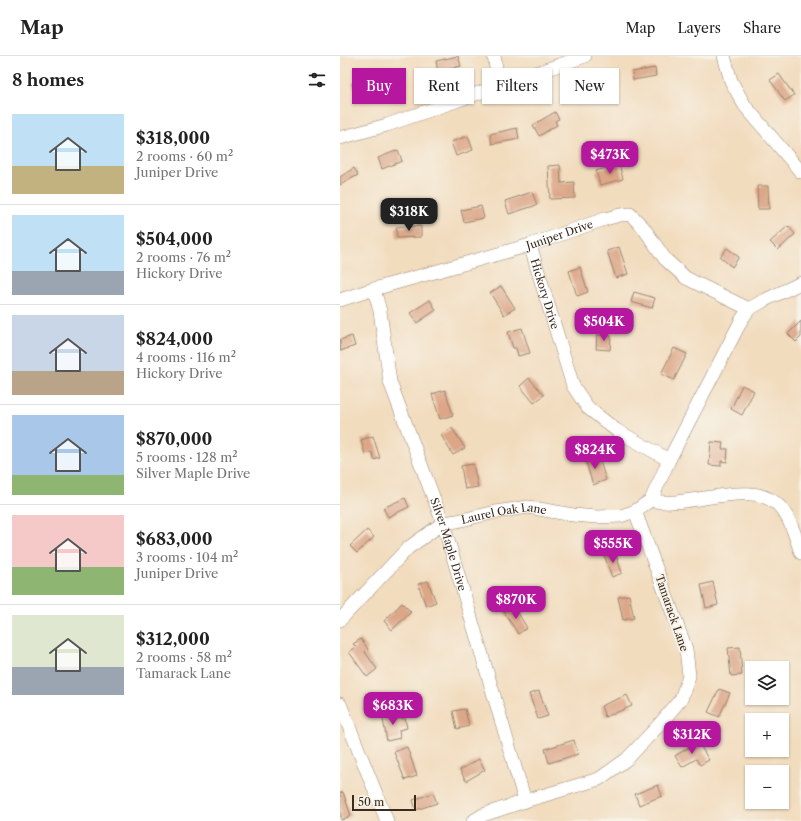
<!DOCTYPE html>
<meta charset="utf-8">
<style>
:root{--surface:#fff;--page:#f6f6f6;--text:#222;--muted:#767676;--line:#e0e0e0;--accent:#b5179e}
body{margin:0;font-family:"Libre Caslon Text",serif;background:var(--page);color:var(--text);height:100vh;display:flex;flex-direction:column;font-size:15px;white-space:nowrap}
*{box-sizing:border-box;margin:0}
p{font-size:13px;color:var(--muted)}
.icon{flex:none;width:22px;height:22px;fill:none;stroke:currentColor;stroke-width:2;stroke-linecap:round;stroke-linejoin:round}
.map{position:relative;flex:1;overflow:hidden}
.drawer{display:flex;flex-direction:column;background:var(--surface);width:340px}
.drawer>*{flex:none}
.banner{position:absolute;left:12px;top:12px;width:380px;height:36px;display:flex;gap:8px}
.fabs{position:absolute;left:405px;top:605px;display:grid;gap:8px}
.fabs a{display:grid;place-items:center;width:44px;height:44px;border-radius:0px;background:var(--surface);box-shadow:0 1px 3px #0004;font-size:20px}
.scale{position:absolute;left:12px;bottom:10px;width:64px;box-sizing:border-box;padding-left:4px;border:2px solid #3b2a1e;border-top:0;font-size:11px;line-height:14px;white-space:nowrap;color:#3b2a1e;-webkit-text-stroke:3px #f7f3e8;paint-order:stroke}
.price{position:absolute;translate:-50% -34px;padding:0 9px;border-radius:8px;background:var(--accent);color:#fff;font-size:13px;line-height:26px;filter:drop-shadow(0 1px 2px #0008)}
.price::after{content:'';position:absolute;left:50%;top:24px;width:12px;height:9px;margin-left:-6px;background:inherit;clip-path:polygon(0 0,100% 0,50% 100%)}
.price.selected{background:#222;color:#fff}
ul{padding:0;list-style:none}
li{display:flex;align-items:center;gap:12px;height:100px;padding:0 12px}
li+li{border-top:1px solid var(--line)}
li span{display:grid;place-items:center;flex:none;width:112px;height:80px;border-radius:0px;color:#555}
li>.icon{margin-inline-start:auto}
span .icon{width:48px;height:48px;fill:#fffc;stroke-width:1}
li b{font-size:17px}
h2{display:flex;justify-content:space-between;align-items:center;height:48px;padding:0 12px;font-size:17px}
.pill{padding:0 14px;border-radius:0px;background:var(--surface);box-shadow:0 1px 3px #0004;font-size:14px;line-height:36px}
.pill.selected{background:var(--accent);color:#fff}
header{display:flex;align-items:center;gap:24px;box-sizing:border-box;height:56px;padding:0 20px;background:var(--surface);border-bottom:1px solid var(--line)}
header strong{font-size:19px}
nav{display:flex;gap:22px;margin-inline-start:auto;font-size:14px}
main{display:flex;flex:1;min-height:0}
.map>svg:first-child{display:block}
.building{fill:#dca687}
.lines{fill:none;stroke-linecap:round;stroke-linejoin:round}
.minor-casing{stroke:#96836e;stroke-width:14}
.minor{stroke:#fff;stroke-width:13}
.labels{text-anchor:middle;stroke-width:4;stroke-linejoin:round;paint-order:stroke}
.street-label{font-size:11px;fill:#3b2a1e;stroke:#f7f3e8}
</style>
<header>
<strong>Map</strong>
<nav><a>Map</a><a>Layers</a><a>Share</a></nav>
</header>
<main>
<section class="drawer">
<h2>8 homes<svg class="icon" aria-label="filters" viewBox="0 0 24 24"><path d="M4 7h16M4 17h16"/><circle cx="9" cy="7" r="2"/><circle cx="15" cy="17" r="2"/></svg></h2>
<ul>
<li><span style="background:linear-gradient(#bfe0f5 65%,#c2b280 0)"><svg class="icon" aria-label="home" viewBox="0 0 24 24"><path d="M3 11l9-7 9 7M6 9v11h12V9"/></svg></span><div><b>$318,000</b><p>2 rooms · 60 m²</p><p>Juniper Drive</p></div></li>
<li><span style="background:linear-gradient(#bfe0f5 70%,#9aa5b1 0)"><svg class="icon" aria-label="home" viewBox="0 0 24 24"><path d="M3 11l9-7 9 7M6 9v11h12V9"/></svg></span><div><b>$504,000</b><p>2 rooms · 76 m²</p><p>Hickory Drive</p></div></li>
<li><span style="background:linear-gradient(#c9d6e8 70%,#b9a48a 0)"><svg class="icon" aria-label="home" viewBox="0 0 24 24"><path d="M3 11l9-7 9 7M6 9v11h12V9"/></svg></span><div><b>$824,000</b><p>4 rooms · 116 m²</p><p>Hickory Drive</p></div></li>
<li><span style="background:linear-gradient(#a9c7e8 75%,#8fb573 0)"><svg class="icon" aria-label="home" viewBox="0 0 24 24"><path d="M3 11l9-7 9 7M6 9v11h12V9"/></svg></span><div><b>$870,000</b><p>5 rooms · 128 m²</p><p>Silver Maple Drive</p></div></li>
<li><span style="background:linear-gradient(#f6c9c9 65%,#8fb573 0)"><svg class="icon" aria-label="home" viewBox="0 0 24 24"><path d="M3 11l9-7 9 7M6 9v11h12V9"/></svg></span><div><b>$683,000</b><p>3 rooms · 104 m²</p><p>Juniper Drive</p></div></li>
<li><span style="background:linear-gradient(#dfe7d0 65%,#9aa5b1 0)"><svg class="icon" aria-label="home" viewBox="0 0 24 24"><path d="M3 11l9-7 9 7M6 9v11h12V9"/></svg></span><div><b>$312,000</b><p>2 rooms · 58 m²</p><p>Tamarack Lane</p></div></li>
</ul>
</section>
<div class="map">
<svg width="461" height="765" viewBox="0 0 461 765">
<rect width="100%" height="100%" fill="#f7f3e8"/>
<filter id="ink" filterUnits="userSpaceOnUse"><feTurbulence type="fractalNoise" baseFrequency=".025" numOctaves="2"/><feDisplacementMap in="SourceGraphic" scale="8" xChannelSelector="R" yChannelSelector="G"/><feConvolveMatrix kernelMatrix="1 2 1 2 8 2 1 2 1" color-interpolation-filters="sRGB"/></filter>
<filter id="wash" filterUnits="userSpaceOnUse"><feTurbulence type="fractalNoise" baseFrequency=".012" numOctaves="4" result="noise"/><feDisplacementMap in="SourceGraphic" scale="16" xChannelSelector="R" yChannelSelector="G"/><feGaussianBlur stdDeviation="0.9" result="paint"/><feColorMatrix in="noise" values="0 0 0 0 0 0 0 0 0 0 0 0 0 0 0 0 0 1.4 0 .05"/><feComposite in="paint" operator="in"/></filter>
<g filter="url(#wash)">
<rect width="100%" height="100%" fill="#f2dcbe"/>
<g id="blocks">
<g class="building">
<polygon points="118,0 121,10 98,16 96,5"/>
<polygon points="315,12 316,20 293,24 292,16"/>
<polygon points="439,18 454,39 445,45 430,24"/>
<polygon points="32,20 36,30 16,37 12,27"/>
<polygon points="215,56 219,63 215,65 217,69 199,80 193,69"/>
<polygon points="177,72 179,83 152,88 150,78"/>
<polygon points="128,80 133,94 116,100 111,86"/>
<polygon points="58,94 62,105 42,113 38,102"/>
<polygon points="279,108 283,123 260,129 256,115"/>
<polygon points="220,109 221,127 234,126 235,142 210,143 208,110"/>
<polygon points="14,112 18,119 0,129 0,121"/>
<polygon points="417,130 428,130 429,153 418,153"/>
<polygon points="192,136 197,149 169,158 165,145"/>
<polygon points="141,150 144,162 124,166 121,154"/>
<polygon points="81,170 81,181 57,182 56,171"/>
<polygon points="448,170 455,178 438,194 430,186"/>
<polygon points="279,191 288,218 276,222 267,195"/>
<polygon points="387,192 399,201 392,211 380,201"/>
<polygon points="240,211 248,236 237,240 229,215"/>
<polygon points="161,230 175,252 164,259 150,237"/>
<polygon points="294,236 315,242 312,252 291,246"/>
<polygon points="90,244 96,254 77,267 70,257"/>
<polygon points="461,265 461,281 456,286 448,278"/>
<polygon points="182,272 190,297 178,300 176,292 173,292 168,276"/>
<polygon points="257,279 271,280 270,294 256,293"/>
<polygon points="12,280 15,290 0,295 0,284"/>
<polygon points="334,292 347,298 334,324 321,318"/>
<polygon points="189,322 204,339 194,347 180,330"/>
<polygon points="402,329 414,335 402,359 391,353"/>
<polygon points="105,334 113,359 100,363 92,338"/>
<polygon points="112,372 125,392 113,399 101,379"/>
<polygon points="33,380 40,402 34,404 32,396 25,398 21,384"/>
<polygon points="371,386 383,387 382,393 388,393 387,406 381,405 381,410 369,409"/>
<polygon points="258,399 266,424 253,429 245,403"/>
<polygon points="133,408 138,431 125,433 121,410"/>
<polygon points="65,442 69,451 48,461 43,452"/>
<polygon points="27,474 34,481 17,497 10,490"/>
<polygon points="275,496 282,517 272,521 264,499"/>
<polygon points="88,525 96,546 86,550 78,528"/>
<polygon points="373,526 378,549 366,552 361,529"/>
<polygon points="289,539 294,562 283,564 278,541"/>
<polygon points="62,547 71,556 52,574 44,565"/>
<polygon points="174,550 187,572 178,578 164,556"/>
<polygon points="21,583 28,593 25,596 37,613 27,621 9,596 16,591 13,588"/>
<polygon points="400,591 402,619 391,620 388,592"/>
<polygon points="379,633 390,637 379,661 368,656"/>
<polygon points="199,635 208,660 198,663 189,638"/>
<polygon points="287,639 292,650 265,661 261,650"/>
<polygon points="125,653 129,670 117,673 113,655"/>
<polygon points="55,655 57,663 65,662 67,672 59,674 60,682 47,685 42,658"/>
<polygon points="234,684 238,698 209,707 205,693"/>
<polygon points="358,686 369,704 360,709 356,703 342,711 335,700"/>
<polygon points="67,691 77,720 65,724 54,696"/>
<polygon points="139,703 145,714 126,725 120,714"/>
<polygon points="318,729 322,740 299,749 295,738"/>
<polygon points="3,736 11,760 1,764 0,737"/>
<polygon points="93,737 97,747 76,754 73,744"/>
</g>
</g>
</g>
<g filter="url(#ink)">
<use href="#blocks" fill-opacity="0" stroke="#96836e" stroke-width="1"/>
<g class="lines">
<g class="minor-casing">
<g id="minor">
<polyline points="154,0 159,30"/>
<polyline points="384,0 391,25 405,50 461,116"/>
<polyline points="0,82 47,69 245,0"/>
<path id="s1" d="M190 189 233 330 248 352 276 374 329 404"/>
<path id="s2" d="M34 233 40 255 50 326 103 467 185 745"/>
<path id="s3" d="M0 244 34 233 190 189 265 163 280 159 290 158 303 171 325 203 346 222 409 253"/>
<path d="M311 444C347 455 413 419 441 452 451 464 456 482 461 497"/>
<path id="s4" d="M0 564 68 492 103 467 117 465 156 456 188 451 233 459 257 461 281 460 295 455"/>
<polyline points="0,648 47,765"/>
<polyline points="133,765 143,759 185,745 259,723 287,703 319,669 341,643 349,620 346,593 295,455 311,444 329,404 402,263 409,253 423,245 461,227"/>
</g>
</g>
<use href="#minor" class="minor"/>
</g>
</g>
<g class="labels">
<g class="street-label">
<text dy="4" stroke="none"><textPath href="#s3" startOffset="229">Juniper Drive</textPath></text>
<text dy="4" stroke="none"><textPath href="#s1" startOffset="51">Hickory Drive</textPath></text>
<text dy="4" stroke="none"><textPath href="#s4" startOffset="204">Laurel Oak Lane</textPath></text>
<text dy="4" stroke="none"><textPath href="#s2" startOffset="267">Silver Maple Drive</textPath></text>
<text transform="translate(332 557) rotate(71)" y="4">Tamarack Lane</text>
</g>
</g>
</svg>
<div class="fabs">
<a><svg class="icon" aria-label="layers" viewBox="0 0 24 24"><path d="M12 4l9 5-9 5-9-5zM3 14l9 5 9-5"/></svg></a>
<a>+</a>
<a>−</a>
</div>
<div class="scale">50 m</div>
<b class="price" style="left:270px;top:119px">$473K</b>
<b class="price selected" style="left:69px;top:176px">$318K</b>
<b class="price" style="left:264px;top:286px">$504K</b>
<b class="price" style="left:255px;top:414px">$824K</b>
<b class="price" style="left:273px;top:508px">$555K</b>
<b class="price" style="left:176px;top:564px">$870K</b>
<b class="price" style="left:53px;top:670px">$683K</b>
<b class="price" style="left:352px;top:699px">$312K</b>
<div class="banner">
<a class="pill selected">Buy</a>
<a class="pill">Rent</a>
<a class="pill">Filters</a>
<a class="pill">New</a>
</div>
</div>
</main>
